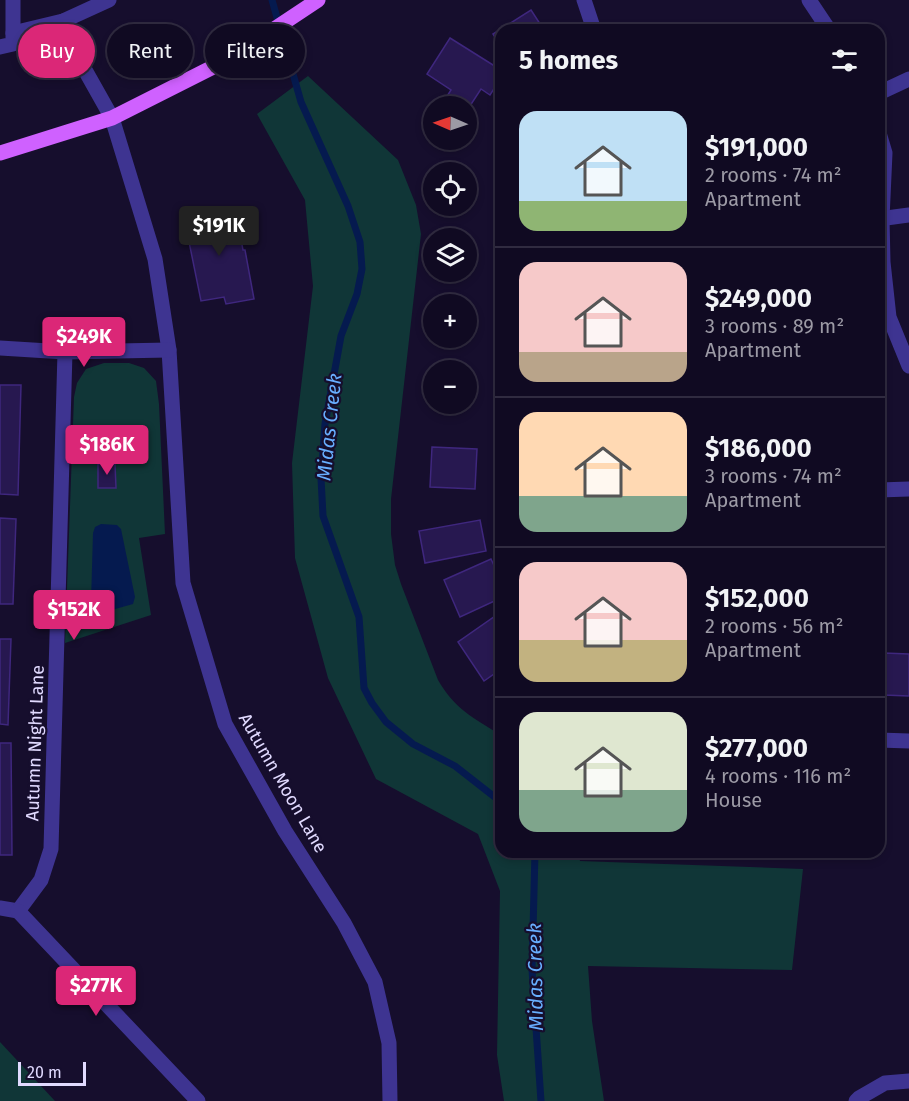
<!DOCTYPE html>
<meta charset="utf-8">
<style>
:root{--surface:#100a22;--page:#1e182f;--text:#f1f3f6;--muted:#9c9aa5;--line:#302b40;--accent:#db2777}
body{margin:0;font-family:"Fira Sans",sans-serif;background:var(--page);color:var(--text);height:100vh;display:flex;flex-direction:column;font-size:22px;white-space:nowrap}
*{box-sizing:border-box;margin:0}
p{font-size:20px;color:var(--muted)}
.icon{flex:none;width:33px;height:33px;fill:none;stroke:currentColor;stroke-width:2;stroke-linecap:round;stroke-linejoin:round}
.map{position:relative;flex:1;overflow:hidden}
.panel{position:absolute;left:495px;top:24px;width:390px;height:834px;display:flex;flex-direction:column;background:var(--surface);border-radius:18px;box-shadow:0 3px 9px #0003,0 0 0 2px var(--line)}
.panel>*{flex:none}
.hud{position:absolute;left:18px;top:24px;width:387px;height:54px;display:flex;gap:12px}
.needle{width:39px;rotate:272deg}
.tools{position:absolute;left:423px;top:96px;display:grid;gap:12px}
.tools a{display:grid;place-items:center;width:54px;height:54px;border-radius:50%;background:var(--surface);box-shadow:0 3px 9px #0003,0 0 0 2px var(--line);font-size:30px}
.scale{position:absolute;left:18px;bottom:15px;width:68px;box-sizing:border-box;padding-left:6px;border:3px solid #e1daff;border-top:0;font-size:16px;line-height:21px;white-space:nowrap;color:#e1daff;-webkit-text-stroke:4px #160e2d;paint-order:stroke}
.price{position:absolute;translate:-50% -51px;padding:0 14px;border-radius:6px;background:var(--accent);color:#fff;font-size:20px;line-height:39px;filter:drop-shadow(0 2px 3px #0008)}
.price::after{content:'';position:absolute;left:50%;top:36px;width:18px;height:14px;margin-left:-9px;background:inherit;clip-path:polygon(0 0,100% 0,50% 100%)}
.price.current{background:#222;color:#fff}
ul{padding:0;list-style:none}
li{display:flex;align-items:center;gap:18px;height:150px;padding:0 24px}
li+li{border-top:2px solid var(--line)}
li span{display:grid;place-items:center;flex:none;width:168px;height:120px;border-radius:18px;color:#555}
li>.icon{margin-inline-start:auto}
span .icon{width:72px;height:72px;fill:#fffc;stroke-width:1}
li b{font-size:26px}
h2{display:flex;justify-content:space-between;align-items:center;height:72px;padding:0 24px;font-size:26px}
.pill{padding:0 21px;border-radius:27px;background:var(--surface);box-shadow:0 3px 9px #0003,0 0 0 2px var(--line);font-size:21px;line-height:54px}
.pill.current{background:var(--accent);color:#fff}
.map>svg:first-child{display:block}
.green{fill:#103637}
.water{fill:#051a4f}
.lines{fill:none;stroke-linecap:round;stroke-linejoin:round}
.stream{stroke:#051a4f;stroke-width:7}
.building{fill:#271850;stroke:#3f277e;stroke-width:1.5}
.minor{stroke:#3e3491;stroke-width:15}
.major{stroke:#cf61ff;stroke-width:15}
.labels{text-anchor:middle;stroke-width:4.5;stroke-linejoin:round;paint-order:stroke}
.street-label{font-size:18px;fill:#e1daff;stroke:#160e2d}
.water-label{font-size:20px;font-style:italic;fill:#68aeff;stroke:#160e2d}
</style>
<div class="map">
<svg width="909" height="1101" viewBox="0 0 909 1101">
<rect width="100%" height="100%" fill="#160e2d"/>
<g class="green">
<path d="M308 76 398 160 416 205 421 234 391 499V534L395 565 401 584 438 680C455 709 473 718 501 735V852H578L580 861 803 869 792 970 588 966 592 1021 604 1101H504L497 1055 500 891 478 834 376 779 328 678 295 558 292 463 313 286 305 200 257 114Z"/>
<polygon points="104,363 129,363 144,368 156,381 159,404 165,534 139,538 151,615 65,643 74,397 77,383 86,369"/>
<polygon points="0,1042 55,1101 0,1101"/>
</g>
<polygon class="water" points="101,524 117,525 121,529 135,597 133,604 101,613 96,613 91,610 91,602 93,533 95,527"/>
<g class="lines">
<g class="stream">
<polyline points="272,0 301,102 348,206 360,242 362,269 357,294 341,336 325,424 321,478 323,516 359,617 364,688 372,703 386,722 413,744 455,766 501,802"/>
<polyline points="535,852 532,969 541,1101"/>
</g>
</g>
<g class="building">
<polygon points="531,10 544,30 501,30 501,47 493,34"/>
<polygon points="450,38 501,70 501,78 490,95 481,89 466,112 466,106 452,106 444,101 451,90 427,74"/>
<polygon points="230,208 232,220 237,219 243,250 245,250 254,299 226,304 224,297 201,301 184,217"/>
<polygon points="0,385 21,385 18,495 0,494"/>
<polygon points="432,447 477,449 475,489 430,487"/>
<polygon points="98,464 115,464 116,488 98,488"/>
<polygon points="0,518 16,519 13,604 0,604"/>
<polygon points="480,520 486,551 425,563 419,531"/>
<polygon points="491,559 501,581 501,598 460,617 444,580"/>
<polygon points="501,612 501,669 484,681 458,642"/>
<polygon points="0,639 11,639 8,725 0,724"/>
<polygon points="884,653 909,654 909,696 884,695"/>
<polygon points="0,743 11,743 12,855 0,855"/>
</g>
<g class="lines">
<g class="minor">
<polyline points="584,0 594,30"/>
<polyline points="809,0 829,30"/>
<polyline points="63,21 85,70 112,118 155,259 169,350 183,583 225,724 285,831 344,923 375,982 389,1043 390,1101"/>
<polyline points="13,33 63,21 109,0"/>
<polyline points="0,47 13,44 13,0"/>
<polyline points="879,93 909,79"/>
<polyline points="879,133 885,153 882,219 883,262 889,317 909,366"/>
<polyline points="879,219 909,215"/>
<polyline points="0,348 65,352 169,350"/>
<polyline points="879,490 909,489"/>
<polyline points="879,740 909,741"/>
<polyline points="0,908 18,911"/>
<polyline points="18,911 41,880 51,849 65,352"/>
<polyline points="18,911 198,1101"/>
<polyline points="856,1101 859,1098 885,1083 909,1081"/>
</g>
<polyline class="major" points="0,153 112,118 229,59 318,0"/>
</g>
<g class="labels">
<g class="street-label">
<text transform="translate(35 743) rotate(-88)" y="6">Autumn Night Lane</text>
<text transform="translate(283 783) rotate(60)" y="6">Autumn Moon Lane</text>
</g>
<g class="water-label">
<text transform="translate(329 427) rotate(-84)" y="7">Midas Creek</text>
<text transform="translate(535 977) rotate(-91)" y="7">Midas Creek</text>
</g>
</g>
</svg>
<div class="tools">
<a><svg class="needle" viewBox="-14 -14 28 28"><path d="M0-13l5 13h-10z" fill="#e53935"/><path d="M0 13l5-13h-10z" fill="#9c9aa5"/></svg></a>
<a><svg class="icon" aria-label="locate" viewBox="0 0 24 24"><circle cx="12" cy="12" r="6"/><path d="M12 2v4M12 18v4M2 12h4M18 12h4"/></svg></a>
<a><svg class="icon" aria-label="layers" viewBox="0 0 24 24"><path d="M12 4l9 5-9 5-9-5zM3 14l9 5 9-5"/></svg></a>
<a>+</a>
<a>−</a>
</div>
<div class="scale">20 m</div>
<b class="price current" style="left:219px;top:257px">$191K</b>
<b class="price" style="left:84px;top:368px">$249K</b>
<b class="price" style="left:107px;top:476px">$186K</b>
<b class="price" style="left:74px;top:641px">$152K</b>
<b class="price" style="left:96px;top:1017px">$277K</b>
<div class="hud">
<a class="pill current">Buy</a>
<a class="pill">Rent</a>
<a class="pill">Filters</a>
</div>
<section class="panel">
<h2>5 homes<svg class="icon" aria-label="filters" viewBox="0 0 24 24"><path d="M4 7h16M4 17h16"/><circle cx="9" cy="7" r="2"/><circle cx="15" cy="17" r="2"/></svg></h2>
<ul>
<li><span style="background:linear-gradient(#bfe0f5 75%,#8fb573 0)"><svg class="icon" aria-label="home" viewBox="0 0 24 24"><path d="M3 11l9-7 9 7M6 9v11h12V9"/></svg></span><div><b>$191,000</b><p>2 rooms · 74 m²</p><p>Apartment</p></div></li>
<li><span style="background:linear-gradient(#f6c9c9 75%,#b9a48a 0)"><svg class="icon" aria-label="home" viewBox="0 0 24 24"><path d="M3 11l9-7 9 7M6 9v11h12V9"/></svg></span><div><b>$249,000</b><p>3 rooms · 89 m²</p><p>Apartment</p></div></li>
<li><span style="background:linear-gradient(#ffd9b3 70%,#7fa58c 0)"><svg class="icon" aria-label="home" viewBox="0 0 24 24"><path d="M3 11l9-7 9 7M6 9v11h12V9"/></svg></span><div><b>$186,000</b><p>3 rooms · 74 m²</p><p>Apartment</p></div></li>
<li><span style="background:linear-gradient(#f6c9c9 65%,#c2b280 0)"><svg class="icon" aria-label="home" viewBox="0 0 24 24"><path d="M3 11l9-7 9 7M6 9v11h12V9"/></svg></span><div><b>$152,000</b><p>2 rooms · 56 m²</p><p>Apartment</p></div></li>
<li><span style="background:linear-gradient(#dfe7d0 65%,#7fa58c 0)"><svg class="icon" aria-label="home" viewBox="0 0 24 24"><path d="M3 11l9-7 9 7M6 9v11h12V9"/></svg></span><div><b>$277,000</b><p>4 rooms · 116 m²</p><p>House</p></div></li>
</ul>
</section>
</div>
